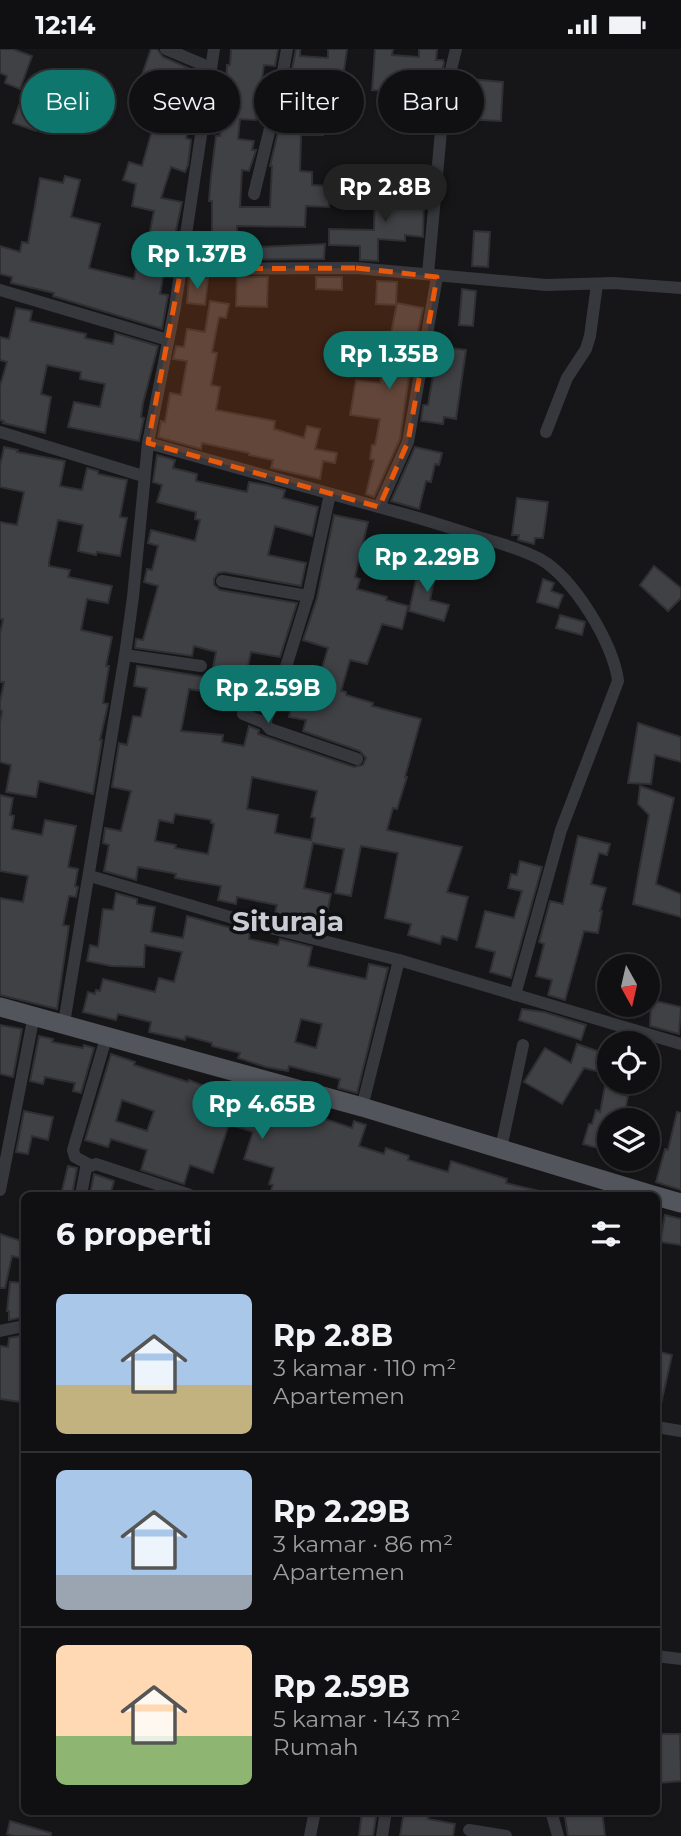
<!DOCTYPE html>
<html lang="id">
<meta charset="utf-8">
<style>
:root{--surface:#101012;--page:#19191b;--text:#f1f3f6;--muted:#9c9d9f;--line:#303032;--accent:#0f766e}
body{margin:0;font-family:Montserrat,sans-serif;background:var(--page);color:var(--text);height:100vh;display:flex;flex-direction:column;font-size:26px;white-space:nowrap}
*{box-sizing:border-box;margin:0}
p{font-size:23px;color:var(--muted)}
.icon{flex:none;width:38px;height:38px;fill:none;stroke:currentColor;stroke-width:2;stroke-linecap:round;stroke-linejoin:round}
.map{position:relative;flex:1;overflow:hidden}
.side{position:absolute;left:21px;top:1143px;width:639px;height:623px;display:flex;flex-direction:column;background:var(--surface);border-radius:10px;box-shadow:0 2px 5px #0004,0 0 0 2px var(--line)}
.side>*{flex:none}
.top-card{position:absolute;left:21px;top:21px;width:640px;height:63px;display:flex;gap:14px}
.needle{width:46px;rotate:172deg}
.controls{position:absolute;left:597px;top:905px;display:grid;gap:14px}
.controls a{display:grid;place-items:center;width:63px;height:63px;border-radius:50%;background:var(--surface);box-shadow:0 2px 5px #0004,0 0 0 2px var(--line);font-size:35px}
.price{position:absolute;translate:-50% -60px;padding:0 16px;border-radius:24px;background:var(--accent);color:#fff;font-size:23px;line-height:46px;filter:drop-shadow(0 2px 4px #0008)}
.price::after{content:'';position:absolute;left:50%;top:42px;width:21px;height:16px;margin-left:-10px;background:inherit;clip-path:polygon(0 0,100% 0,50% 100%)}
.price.selected{background:#222;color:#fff}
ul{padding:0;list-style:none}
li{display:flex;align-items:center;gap:21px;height:175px;padding:0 35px}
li+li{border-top:2px solid var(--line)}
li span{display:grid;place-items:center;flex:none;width:196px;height:140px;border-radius:10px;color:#555}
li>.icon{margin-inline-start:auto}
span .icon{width:84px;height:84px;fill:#fffc;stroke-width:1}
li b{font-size:30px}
h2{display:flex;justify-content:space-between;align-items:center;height:84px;padding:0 35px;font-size:30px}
.chip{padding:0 24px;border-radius:32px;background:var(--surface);box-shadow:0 2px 5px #0004,0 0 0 2px var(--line);font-size:24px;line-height:63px}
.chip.selected{background:var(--accent);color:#fff}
.status{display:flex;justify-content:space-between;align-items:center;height:49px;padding:0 35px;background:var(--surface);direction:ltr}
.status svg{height:19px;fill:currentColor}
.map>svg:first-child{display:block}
.building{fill:#404145;stroke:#303034;stroke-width:2;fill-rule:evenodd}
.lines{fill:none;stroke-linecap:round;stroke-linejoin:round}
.minor{stroke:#37383d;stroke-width:12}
.primary{stroke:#53555c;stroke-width:19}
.marked{fill:#e8590c;fill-opacity:0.2;stroke:#e8590c;stroke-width:5;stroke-dasharray:14 9;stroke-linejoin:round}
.labels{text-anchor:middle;stroke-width:7;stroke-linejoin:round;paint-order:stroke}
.quarter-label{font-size:28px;font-weight:bold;fill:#c9ccd4;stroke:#111113}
</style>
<div class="status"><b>12:14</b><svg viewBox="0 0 49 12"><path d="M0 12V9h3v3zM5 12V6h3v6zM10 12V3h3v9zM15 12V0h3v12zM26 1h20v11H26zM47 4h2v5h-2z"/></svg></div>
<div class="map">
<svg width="681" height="1787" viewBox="0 0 681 1787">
<rect width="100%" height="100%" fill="#161618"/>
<g class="building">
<polygon points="0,0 13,0 32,7 20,40 5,34 7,27 0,24"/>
<polygon points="151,0 157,0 163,8 200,24 193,54 197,55 186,89 191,91 188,116 185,123 171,118 161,149 182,153 173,196 175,196 172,217 165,216 160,245 168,246 162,280 53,247 54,244 11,234 12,228 0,225 0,197 20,203 22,193 28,194 40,129 63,134 65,127 80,131 71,168 100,175 89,219 134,230 142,191 148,193 154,162 132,157 136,135 123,131 129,113 142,117 153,78 158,80 170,36 142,26"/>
<polygon points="231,0 278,0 275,17 264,16 256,71 240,70 238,90 254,92 252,101 256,101 249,122 242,121 240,158 270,158 272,117 270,117 282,66 290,66 291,45 287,45 296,0 300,0 300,7 328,9 328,0 347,0 339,58 323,56 323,86 301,86 300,122 312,123 312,136 330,137 329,158 306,157 305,178 237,177 237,199 325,195 324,210 194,211 194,196 212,196 212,152 209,152 211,127 216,87 220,87 221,73 224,74 227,16 230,16"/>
<polygon points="375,0 393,0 392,6 419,8 419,0 437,0 436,11 443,11 444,14 438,38 423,37 423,47 408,46 408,43 372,41"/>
<polygon points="458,29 503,33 501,72 460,70 459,73 451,73"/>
<polygon points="19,56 43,64 36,82 13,74"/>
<polygon points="394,143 417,145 417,149 424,149 423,188 405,186 405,192 378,190 378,212 360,211 360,197 329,196 329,180 374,181 375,144 394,145"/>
<polygon points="474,182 490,183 488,218 472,217"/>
<polygon points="237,228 268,228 267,258 236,257"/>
<polygon points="316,228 342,228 342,241 316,240"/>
<polygon points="189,229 208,229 205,256 187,254"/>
<polygon points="377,232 397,233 396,256 376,255"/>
<polygon points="462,240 476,242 473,277 459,276"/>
<polygon points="210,252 229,255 226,269 219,268 212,303 217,304 211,336 220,338 216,361 275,372 274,380 304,389 307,377 320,380 315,400 337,404 335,414 323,412 320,430 271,419 273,411 249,406 249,404 202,394 201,400 158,388 161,372 165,373 170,344 181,346 187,312 173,310 176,297 184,298 187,280 205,283"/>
<polygon points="397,254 423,259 410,320 400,390 374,448 366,445 374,411 370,410 372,396 375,396 380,370 350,366 356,331 380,334 387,289 390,290"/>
<polygon points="16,259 32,262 30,272 86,285 85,289 113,295 115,284 158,297 143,354 141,368 144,369 139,392 68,378 74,353 100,358 105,335 80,330 81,323 47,316 41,345 51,348 45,384 3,374 4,372 0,371 0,337 7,313 0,311 0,288 9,290"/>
<polygon points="438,297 466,301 456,370 444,368 443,375 421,372 423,356 428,356"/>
<polygon points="4,398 18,401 17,403 65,412 60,437 82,441 87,419 98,422 98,425 127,431 120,468 127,469 120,507 97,503 96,506 78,502 83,476 58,471 49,513 49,517 70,521 68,528 112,537 108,554 87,550 81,581 112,588 106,617 109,617 103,654 108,655 100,691 102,691 93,745 39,732 36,748 6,743 11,716 0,713 0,674 2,662 0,661 0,653 4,633 0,633 0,585 3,570 0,570 0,473 17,476 24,443 0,438 0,417"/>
<polygon points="415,398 442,404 439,416 435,415 431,433 426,432 419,460 391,452"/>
<path d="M157 406 175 411 173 419 197 425 196 432 247 443 249 433 267 436 285 441 283 449 318 458 312 487 275 477 268 506 306 514 301 537 224 523 218 524 214 530V536L220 541 297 554 280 608 251 603 246 626 271 631 260 662 246 657 237 658 223 656 225 646 189 640 181 682 223 686 222 693 244 697 249 677 259 681 258 685 354 718 363 716 366 709 360 702 303 682 306 671 289 668 293 650 304 620 320 626 328 599 303 591 317 549 334 466 368 473 355 528 360 530 357 540 387 548 386 551 408 557 402 580 382 575 367 615 350 611 341 642 346 643V646L373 654 372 657 421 670 405 728H407L397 760 393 759 387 781 462 798 447 843 468 848 457 891 442 887 440 895 408 886 411 875 385 869 398 804 361 797 351 847 335 844 344 800 313 794 304 839 331 845 323 883 283 873 284 870 274 868 277 856 237 848 236 855 218 851 221 837 175 829 176 825 172 824 138 818 136 831 104 822 109 796 103 794 105 779 121 782 131 742 112 738 119 694 127 696 133 667 141 668 147 639 134 637 137 617 211 629 216 603 194 597 192 607 135 599 136 590 143 591 158 537 144 533 147 520 152 521 158 497 148 494 151 481 195 492 200 471 195 470 196 463 157 453 162 436 153 433ZM252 728 317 742 311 768 315 769 311 791 275 784 278 766 247 760ZM175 765 211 771V774L214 775 208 805 175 799 176 796 155 792 159 771 173 774Z"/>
<polygon points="517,449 548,453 543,489 535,489 534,495 518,491 519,486 512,486"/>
<polygon points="462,492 493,501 489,518 459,513"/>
<polygon points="420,513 437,517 430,551 449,556 444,572 409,562"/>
<polygon points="654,517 681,539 681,549 668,562 640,536"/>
<polygon points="543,530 554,534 551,542 563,546 558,559 537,553"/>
<polygon points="560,566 585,573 582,586 556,579"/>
<polygon points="638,674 681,688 681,713 655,706 651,735 628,734"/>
<polygon points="640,737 674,749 656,835 681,845 681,868 633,855 649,766 638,755"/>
<polygon points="0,746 13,749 10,766 14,767 12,780 42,786 45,771 76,777 68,818 78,820 75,837 78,838 76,848 69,847 63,876 69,877 57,960 0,946 0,849 23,853 28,827 0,822"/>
<polygon points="578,787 610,795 607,806 599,804 591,835 606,839 600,862 602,862 598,884 584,882 565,951 548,946 552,931 536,927 544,895 539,893 550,852 563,855"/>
<polygon points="520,812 542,818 511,929 490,923 495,903 476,898 485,862 514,869 522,842 508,839 511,825 517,826"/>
<path d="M116 844 137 850V855L155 858 151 883 183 889 187 867 250 884 249 890 278 896 280 890 312 898 308 917 366 930 369 915 388 919 357 1044 338 1039 340 1030 289 1017 288 1022 266 1018 238 1009 240 1004 212 997V994L186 987 185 991 149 983 151 973 118 965 116 971 83 963 88 943 95 945 96 941 100 942 103 930 155 943 159 929 174 933 182 903 145 896 144 918 111 917 87 912 90 896 98 898 103 860 113 861ZM301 970 322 975 316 999 295 993Z"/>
<polygon points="651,951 681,958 679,985 650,977"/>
<polygon points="522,960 544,963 586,976 581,991 519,971"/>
<polygon points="0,976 22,980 13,1028 0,1025"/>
<polygon points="39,987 53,990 52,993 83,999 84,996 94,999 81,1044 73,1042 75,1034 45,1028 43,1035 30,1032"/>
<polygon points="577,995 609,1006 609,1025 584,1019 562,1055 524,1033 545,999 571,1014"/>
<path d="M111 1005 135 1013 134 1016 188 1033 189 1031 235 1049 238 1037 250 1041 247 1050 261 1055 259 1059 289 1069 294 1053 312 1059 310 1065 352 1079 354 1072 366 1076 359 1097 384 1105 386 1099 409 1107 408 1111 448 1123 451 1112 507 1130 506 1134 539 1142 538 1146H269L273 1136 269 1135 274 1119 244 1110 253 1083 229 1075 213 1124 190 1116 184 1135 141 1121 147 1101 111 1090 108 1098 85 1091ZM122 1051 154 1062 147 1082 116 1072Z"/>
<polygon points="605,1037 622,1040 621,1045 628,1047 623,1071 609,1071 609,1078 605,1077 598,1099 583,1095 589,1075 592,1075 596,1061 600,1063"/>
<polygon points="24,1062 53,1068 48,1091 32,1087 28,1105 16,1103"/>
<polygon points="677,1063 681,1064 681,1141 656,1133 665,1100 668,1101"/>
<polygon points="68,1117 77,1119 72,1146 61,1146"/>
<polygon points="94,1125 114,1132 110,1146 90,1146"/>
<polygon points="665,1166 681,1170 681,1196 660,1193"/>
<polygon points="0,1185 24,1193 24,1210 12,1207 5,1239 0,1239"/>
<polygon points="10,1233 24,1234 24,1268 9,1271 9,1262 7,1262"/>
<polygon points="20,1287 20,1291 24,1292 24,1334 21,1353 0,1350 0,1297 8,1298 9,1289"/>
<polygon points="656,1302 672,1306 661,1355 656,1355"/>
<polygon points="659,1685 680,1685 681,1732 660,1734"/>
<polygon points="362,1762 377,1762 373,1787 359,1787"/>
<polygon points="404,1762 430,1762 428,1770 455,1775 453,1787 400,1787"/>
<polygon points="564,1762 602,1762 605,1787 568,1787"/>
<polygon points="10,1772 51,1784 51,1787 14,1787 7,1785"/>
</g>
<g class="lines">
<g class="minor">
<polyline points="166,0 211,19"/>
<polyline points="254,145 281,34 287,0"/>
<polyline points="181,220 356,219 546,236 613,234 681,239"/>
<polyline points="428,225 444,49 456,0"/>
<polyline points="0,241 168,291"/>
<polyline points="0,383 143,427"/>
<polyline points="546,383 567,329 586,300 590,287 597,235"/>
<path d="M148 394C229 417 311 439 393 462 424 470 454 480 485 490 503 495 523 501 540 510 573 528 614 595 618 632L561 781 515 946"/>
<polyline points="330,445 308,547 285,621 265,674 270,680 357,710"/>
<polyline points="379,458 408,393 437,228"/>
<polyline points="222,532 308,547"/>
<polyline points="125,606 201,617"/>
<polyline points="243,665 265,674"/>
<polyline points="90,827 247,873 399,911 681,995"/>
<polyline points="64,974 125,606 133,548 148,394 175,258 214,0"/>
<polyline points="362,1058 399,911"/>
<polyline points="501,1099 523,996"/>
<polyline points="90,1116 75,1108 73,1101 107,986"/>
<polyline points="0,1141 34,966"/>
<polyline points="81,1146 86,1119 96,1115 190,1146"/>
<polyline points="0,1282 24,1277"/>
<polyline points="656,1378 681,1382"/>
<polyline points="656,1607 681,1610"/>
<polyline points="551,1762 558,1787"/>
<polyline points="469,1781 506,1787"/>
<polyline points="310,1787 315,1762"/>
<polyline points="382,1787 386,1762"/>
</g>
<g class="primary">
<polyline points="0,958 362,1058 653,1146"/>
<polyline points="656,1147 681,1154"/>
</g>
</g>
<path class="marked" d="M356 219 437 228 408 393 379 458 148 394 181 220Z"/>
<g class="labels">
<g class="quarter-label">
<text x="288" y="882">Situraja</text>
</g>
</g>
</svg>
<div class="controls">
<a><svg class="needle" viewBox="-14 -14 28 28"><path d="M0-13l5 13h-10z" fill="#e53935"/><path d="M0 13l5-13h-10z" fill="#9c9d9f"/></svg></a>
<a><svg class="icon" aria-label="locate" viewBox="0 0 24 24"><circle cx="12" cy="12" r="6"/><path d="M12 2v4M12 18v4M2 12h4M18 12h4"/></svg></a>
<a><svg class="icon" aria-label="layers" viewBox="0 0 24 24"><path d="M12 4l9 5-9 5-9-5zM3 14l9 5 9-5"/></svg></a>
</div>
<b class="price selected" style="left:385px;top:175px">Rp 2.8B</b>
<b class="price" style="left:197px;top:242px">Rp 1.37B</b>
<b class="price" style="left:389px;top:342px">Rp 1.35B</b>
<b class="price" style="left:427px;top:545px">Rp 2.29B</b>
<b class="price" style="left:268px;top:676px">Rp 2.59B</b>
<b class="price" style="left:262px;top:1092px">Rp 4.65B</b>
<div class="top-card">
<a class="chip selected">Beli</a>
<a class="chip">Sewa</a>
<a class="chip">Filter</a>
<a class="chip">Baru</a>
</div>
<section class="side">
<h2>6 properti<svg class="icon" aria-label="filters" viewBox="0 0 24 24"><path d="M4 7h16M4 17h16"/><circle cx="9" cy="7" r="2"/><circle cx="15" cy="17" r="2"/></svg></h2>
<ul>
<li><span style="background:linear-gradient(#a9c7e8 65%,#c2b280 0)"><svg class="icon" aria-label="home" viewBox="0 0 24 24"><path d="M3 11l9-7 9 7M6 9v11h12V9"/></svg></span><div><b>Rp 2.8B</b><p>3 kamar · 110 m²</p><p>Apartemen</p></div></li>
<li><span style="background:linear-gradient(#a9c7e8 75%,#9aa5b1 0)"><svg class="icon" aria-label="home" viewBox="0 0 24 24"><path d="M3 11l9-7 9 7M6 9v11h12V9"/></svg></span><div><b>Rp 2.29B</b><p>3 kamar · 86 m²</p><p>Apartemen</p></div></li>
<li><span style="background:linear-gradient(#ffd9b3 65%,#8fb573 0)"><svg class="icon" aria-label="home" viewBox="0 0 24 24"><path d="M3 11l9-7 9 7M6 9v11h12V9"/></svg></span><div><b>Rp 2.59B</b><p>5 kamar · 143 m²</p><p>Rumah</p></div></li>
</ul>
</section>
</div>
